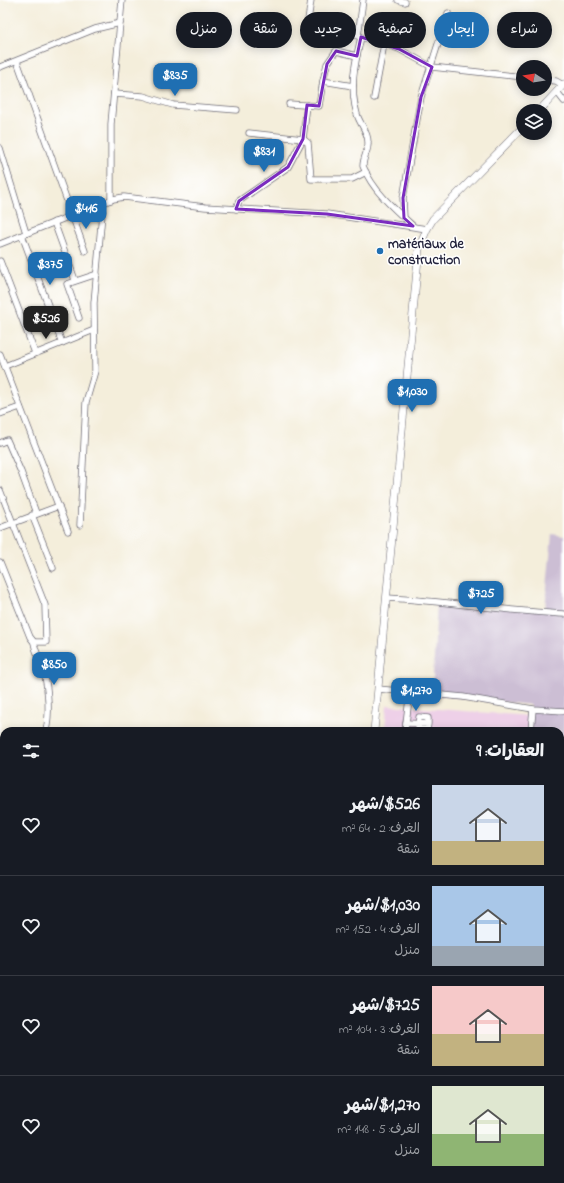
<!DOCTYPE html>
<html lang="ar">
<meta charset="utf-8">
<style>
:root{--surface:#171b24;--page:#242831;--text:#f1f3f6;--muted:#9ea1a6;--line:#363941;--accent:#1f6fb2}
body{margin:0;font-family:"Indie Flower","Playpen Sans Arabic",sans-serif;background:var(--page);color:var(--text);direction:rtl;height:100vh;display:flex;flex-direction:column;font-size:15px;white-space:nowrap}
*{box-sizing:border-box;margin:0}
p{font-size:13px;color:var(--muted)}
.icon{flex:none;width:22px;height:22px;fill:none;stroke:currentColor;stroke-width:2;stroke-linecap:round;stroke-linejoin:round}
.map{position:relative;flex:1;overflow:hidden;direction:ltr}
.details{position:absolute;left:0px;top:727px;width:564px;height:456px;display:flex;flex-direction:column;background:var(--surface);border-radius:12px 12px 0 0;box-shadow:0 2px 10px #0003;direction:rtl}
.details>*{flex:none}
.banner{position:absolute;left:12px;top:12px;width:540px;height:36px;direction:rtl;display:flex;gap:8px}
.needle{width:26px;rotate:282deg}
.controls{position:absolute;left:516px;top:60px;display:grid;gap:8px}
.controls a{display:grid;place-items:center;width:36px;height:36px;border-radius:50%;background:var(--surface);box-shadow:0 2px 10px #0003;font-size:20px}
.price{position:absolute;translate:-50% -34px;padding:0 9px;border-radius:8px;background:var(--accent);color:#fff;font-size:13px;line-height:26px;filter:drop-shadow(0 1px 2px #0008)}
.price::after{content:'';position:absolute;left:50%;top:24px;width:12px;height:9px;margin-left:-6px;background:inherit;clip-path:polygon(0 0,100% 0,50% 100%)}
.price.selected{background:#222;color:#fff}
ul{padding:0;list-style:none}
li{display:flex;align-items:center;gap:12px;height:100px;padding:0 20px}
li+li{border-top:1px solid var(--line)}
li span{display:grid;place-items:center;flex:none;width:112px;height:80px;border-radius:0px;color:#555}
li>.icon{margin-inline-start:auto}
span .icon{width:48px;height:48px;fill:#fffc;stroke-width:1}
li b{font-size:17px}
h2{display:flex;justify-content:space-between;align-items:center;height:48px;padding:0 20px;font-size:17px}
.pill{padding:0 14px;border-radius:18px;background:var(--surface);box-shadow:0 2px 10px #0003;font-size:14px;line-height:36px}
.pill.selected{background:var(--accent);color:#fff}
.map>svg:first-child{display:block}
.built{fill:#eed0e8}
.industrial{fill:#ccbed4}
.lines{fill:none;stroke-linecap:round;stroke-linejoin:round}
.minor-casing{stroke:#6c6973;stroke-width:7}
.major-casing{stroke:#6c6973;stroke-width:8}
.highway-casing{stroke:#6c6973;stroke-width:10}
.minor{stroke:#fff;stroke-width:5.5}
.major{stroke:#fff;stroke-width:7}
.highway{stroke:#fff;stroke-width:8}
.marked{fill:none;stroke:#7b2cbf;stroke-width:3;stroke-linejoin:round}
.poi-dot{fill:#1f6fb2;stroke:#fff;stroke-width:1.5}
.labels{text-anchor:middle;stroke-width:3;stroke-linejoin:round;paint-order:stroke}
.poi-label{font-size:14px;font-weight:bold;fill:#22223b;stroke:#fff;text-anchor:start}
</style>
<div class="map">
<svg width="564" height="1183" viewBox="0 0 564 1183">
<rect width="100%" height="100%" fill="#fff"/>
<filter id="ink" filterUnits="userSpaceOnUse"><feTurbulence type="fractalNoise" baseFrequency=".025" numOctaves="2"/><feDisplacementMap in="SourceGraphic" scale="8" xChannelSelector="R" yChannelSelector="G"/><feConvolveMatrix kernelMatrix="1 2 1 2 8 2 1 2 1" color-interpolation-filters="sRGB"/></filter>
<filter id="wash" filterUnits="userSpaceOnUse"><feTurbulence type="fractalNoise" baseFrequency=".012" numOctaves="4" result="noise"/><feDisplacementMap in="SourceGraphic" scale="16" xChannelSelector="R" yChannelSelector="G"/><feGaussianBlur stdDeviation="0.9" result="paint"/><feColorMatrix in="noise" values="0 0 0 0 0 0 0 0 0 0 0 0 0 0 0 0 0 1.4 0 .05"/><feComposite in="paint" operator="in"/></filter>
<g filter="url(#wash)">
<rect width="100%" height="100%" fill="#f4eedb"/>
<polygon class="built" points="387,705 529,716 527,731 385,731"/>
<polygon class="industrial" points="552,534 564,536 564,1183 423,1183 422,1179 560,1179 560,731 528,731 531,705 432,695 437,603 545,609"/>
</g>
<g filter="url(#ink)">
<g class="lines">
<g class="minor-casing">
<g id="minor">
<path d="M311 0 308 20 361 37C355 63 349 87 357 114 359 123 368 131 368 142 369 150 363 157 363 166 372 190 395 210 413 226"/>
<polyline points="398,0 405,2"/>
<polyline points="358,36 363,0"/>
<polyline points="361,37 384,44 374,98"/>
<polyline points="384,44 399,49 432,67 523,77"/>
<polyline points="17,61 85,251"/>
<polyline points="0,67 95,29 120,23"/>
<polyline points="545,80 556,81 563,85"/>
<polyline points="353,86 323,81 327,64 336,51 357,56"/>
<polyline points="557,92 564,101"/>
<polyline points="114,94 143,96 173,105 237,110"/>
<polyline points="289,104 319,106 323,81"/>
<polyline points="249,133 303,139 307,105"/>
<polyline points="0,148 26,233"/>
<polyline points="111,200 111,124 122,0"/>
<polyline points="236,209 239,201 288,167 303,139 308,143 311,179 352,179 366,172"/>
<polyline points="404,218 403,198 421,97 448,13"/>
<polyline points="54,222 75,280"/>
<polyline points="22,235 62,343"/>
<polyline points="0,244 113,199 124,197 205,207 327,214 427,229"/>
<polyline points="0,261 35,353"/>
<polyline points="79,318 67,284 97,274"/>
<polyline points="0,354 68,531"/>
<polyline points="5,366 94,330"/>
<polyline points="0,414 20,407"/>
<polyline points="0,443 7,440 21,472 36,513"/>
<polyline points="0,490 45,605 46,642 34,642 30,637 0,562"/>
<polyline points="32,515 53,568"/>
<polyline points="80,525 86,402 95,371 94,303 103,203"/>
<polyline points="0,528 59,506"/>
<path d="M387 598C446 601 505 611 564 614"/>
<path d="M34 642C35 653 42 661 44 671 48 690 50 712 46 731"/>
<polyline points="378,689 463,697 533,709 564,711"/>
<polyline points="406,723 428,724 428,718 419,717 418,729 427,730 428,724"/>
<polyline points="405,731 410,691"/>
<polyline points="531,731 533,709"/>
<polyline points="560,1114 564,1115"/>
<polyline points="176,1179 176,1183"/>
<polyline points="406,1179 406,1183"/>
<polyline points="38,1183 45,1179"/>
<polyline points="488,1183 488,1179"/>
</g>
</g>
<g class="major-casing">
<g id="major">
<polyline points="539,111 564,84"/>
<polyline points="374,731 419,248 427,229 433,219 523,127"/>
<polyline points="0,1052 4,1059"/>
<polyline points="136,1179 138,1183"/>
<polyline points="329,1183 330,1179"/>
</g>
</g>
<g class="highway-casing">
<g id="highway">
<polyline points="0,1093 4,1093"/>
<polyline points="0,1104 4,1106"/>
<polyline points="0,1111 4,1114"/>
<polyline points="0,1123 4,1127"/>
<polyline points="76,1179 80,1183"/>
<polyline points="86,1179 90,1183"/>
<polyline points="105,1179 109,1183"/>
</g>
</g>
<use href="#minor" class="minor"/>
<use href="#major" class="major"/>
<use href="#highway" class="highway"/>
</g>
</g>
<path class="marked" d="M361 37 399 49 432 67 421 97 403 198 404 218 413 226 327 214 236 209 239 201 288 167 303 139 307 105 319 106 327 64 336 51 357 56Z"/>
<circle class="poi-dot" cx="380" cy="251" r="4"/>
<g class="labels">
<g class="poi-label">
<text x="388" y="248">matériaux de<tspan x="388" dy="16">construction</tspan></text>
</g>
</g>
</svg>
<div class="controls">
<a><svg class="needle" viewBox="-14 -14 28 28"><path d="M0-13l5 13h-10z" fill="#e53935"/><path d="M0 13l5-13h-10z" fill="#9ea1a6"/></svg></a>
<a><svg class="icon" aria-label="layers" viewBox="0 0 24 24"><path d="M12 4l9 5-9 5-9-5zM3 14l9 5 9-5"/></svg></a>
</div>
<b class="price" style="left:175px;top:97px">$835</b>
<b class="price" style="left:264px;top:173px">$831</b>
<b class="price" style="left:86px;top:230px">$416</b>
<b class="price" style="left:50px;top:286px">$375</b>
<b class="price selected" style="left:46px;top:340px">$526</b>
<b class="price" style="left:412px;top:413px">$1,030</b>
<b class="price" style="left:481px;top:615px">$725</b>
<b class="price" style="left:54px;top:686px">$850</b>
<b class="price" style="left:416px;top:712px">$1,270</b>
<div class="banner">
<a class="pill">شراء</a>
<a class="pill selected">إيجار</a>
<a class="pill">تصفية</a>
<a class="pill">جديد</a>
<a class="pill">شقة</a>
<a class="pill">منزل</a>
</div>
<section class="details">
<h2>العقارات: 9<svg class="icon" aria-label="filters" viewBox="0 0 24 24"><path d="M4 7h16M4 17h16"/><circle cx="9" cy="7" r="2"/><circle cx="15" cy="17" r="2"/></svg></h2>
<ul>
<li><span style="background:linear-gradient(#c9d6e8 70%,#c2b280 0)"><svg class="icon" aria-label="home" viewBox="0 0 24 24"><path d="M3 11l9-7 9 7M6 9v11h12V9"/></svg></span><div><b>$526/شهر</b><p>الغرف: 2 · 64 m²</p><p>شقة</p></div><svg class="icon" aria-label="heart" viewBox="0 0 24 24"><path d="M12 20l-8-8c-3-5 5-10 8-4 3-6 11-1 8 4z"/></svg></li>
<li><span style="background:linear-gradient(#a9c7e8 75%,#9aa5b1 0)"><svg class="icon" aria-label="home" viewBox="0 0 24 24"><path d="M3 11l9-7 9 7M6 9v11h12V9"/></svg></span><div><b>$1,030/شهر</b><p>الغرف: 4 · 152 m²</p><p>منزل</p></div><svg class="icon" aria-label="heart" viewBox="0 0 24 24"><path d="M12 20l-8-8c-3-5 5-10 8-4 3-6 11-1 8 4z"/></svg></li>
<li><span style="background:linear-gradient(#f6c9c9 60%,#c2b280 0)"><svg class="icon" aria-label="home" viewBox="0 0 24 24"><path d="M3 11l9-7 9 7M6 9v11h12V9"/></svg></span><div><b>$725/شهر</b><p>الغرف: 3 · 104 m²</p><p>شقة</p></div><svg class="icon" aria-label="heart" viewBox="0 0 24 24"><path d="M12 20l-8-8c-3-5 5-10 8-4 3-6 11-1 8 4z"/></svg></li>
<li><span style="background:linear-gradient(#dfe7d0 60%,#8fb573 0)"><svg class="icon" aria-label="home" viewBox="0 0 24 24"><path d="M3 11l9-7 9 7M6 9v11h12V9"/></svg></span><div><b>$1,270/شهر</b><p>الغرف: 5 · 148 m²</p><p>منزل</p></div><svg class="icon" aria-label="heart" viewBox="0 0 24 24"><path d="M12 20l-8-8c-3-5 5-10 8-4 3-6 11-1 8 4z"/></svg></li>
</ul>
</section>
</div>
